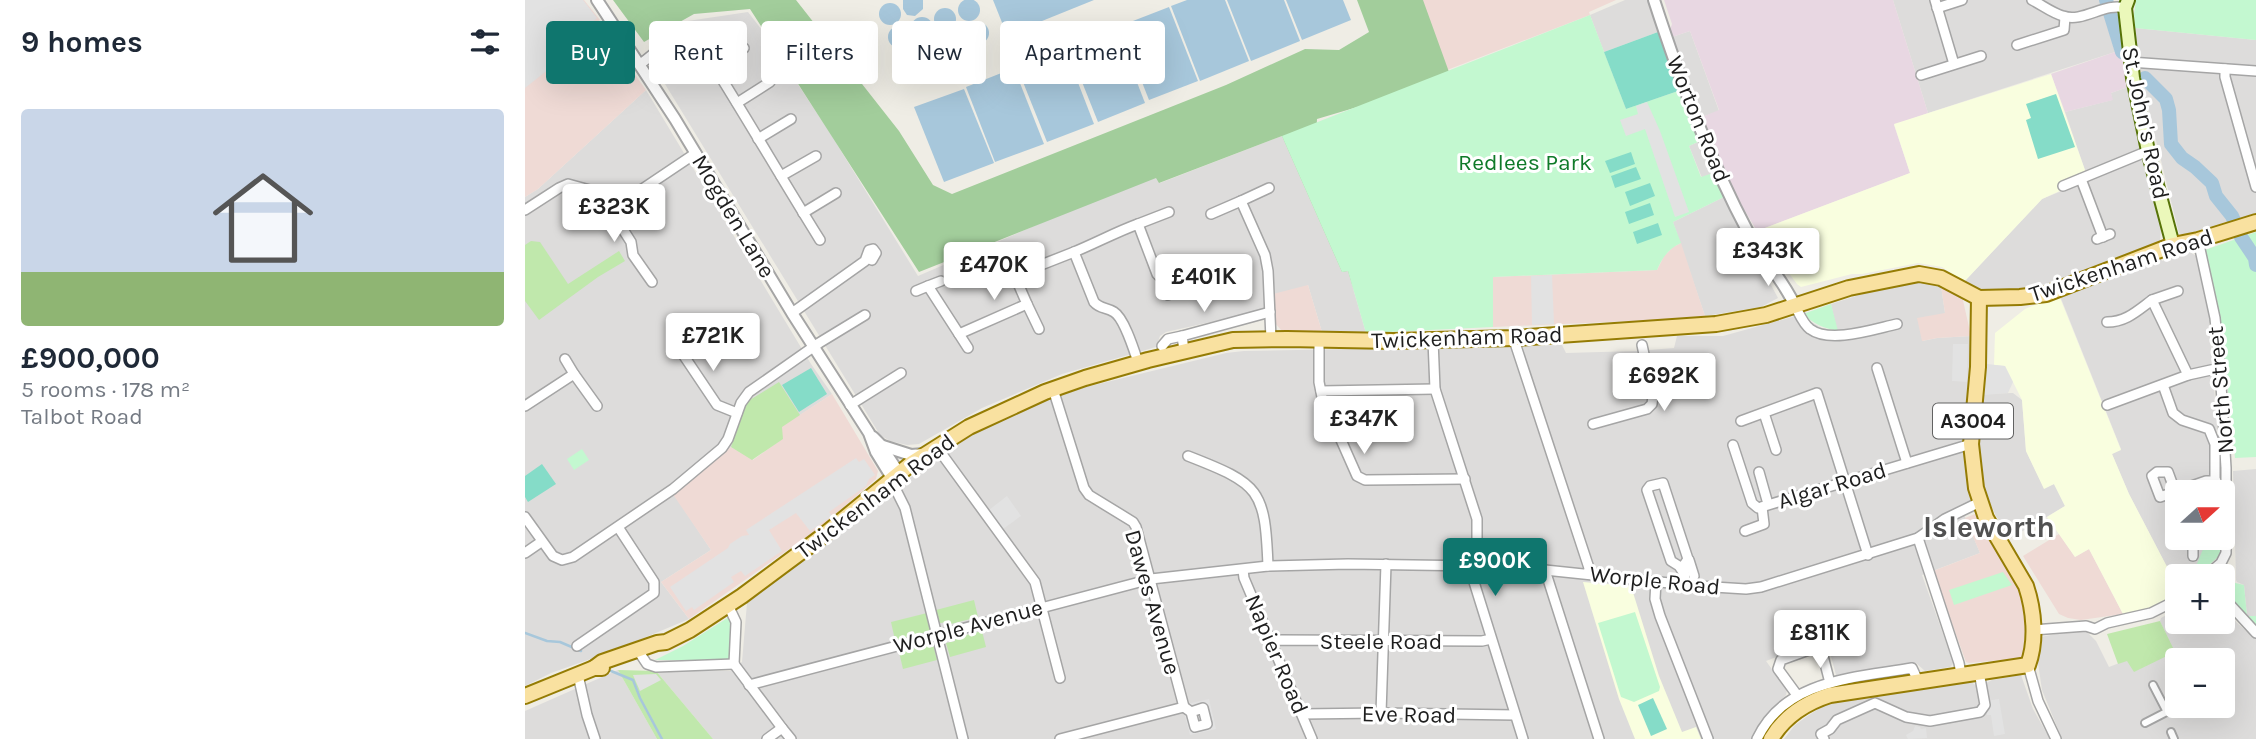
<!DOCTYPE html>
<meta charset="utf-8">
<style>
:root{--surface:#fff;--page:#f6f6f7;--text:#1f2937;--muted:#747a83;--accent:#0f766e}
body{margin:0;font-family:Karla,sans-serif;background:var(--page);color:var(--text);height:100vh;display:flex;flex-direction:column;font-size:26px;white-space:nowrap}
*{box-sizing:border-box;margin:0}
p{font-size:23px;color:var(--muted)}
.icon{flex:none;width:38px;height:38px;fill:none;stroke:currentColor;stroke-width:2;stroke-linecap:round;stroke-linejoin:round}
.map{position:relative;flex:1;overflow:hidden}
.drawer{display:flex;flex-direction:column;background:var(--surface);width:525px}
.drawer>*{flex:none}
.banner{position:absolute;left:21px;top:21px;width:665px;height:63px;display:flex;gap:14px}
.needle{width:46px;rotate:69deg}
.buttons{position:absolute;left:1640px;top:480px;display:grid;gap:14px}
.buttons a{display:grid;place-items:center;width:70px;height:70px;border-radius:7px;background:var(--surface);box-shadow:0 7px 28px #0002;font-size:35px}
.price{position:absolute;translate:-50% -60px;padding:0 16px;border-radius:7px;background:#fff;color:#222;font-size:23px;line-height:46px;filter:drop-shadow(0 2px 4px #0008)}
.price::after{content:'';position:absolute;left:50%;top:42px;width:21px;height:16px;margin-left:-10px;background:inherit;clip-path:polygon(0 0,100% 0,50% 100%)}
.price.active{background:var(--accent);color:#fff}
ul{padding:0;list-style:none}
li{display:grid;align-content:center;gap:14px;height:371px;padding:0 21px}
li span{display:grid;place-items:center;height:217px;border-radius:7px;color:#555}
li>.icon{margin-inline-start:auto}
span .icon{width:126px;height:126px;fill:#fffc;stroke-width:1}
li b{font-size:30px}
h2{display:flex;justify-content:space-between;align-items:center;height:84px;padding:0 21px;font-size:30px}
.chip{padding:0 24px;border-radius:7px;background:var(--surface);box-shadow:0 7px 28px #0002;font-size:24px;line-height:63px}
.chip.active{background:var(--accent);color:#fff}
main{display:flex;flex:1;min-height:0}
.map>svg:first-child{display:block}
.residential{fill:#dddcdb;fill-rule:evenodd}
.commercial{fill:#efdad5}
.industrial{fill:#e8d7e2}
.education{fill:#f9fedf}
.grass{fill:#c0e8ac}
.forest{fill:#a2cd9b}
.park{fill:#c3f8d0}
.pitch{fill:#85dcc8}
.parking{fill:#e2e2e2}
.water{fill:#a7c7db}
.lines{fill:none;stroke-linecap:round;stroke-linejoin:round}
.stream{stroke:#a7c7db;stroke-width:2.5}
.river{stroke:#a7c7db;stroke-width:14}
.pedestrian-casing{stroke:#a5a5a5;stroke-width:10}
.minor-casing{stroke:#a5a5a5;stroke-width:12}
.tertiary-casing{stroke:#a5a5a5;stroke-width:14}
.secondary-casing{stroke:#567308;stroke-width:16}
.primary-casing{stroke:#957c04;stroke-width:18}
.pedestrian{stroke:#fff;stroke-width:6}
.minor{stroke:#fff;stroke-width:9}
.tertiary{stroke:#fff;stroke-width:10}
.secondary{stroke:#ebf8ba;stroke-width:12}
.primary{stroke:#f9e1a0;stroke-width:14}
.labels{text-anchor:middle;stroke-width:6;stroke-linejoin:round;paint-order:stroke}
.shield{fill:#fff;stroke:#626262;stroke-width:2}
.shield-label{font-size:21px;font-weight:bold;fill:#1e1e1e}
.street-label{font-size:23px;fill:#1e1e1e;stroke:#fff}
.park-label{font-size:23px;fill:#0f7a29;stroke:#fff}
.district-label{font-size:30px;font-weight:bold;fill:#515151;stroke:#fff}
</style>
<main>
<section class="drawer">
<h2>9 homes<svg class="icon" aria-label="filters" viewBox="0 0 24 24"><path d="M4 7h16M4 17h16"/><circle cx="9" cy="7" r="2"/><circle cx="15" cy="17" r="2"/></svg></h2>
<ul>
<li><span style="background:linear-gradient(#c9d6e8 75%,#8fb573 0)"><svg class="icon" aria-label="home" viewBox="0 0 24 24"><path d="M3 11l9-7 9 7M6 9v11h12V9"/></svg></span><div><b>£900,000</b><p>5 rooms · 178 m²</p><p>Talbot Road</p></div></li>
</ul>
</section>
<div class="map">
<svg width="1731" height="739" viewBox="0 0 1731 739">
<rect width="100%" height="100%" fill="#efede5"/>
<g class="residential">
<polygon points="1100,0 1123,0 1133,32 1079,52 1065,15"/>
<polygon points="1368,0 1587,0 1576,4 1590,52 1403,113"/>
<polygon points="223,12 237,30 305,133 393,276 551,208 632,177 635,183 757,136 817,272 823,271 841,333 797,332 783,285 748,308 641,332 635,336 631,347 537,374 457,408 394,444 382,445 365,441 355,435 121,53 156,22"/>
<polygon points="1610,28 1731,40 1731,213 1658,235 1654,233 1615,76"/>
<polygon points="1165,31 1194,111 1177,117 1163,87 1147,37"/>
<polygon points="1603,87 1619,162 1636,224 1635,243 1637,261 1665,252 1671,256 1687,321 1684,323 1692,424 1689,492 1652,492 1652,537 1683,537 1680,549 1667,575 1652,576 1652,586 1604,494 1587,454 1596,449 1531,286 1518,289 1465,292 1439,282 1517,199 1539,190 1561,173 1540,112 1587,100 1586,93"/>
<polygon points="121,90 286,364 307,394 257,427 227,460 206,447 148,493 186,550 136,582 164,619 88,651 26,673 0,686 0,197 13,189"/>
<polygon points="1175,141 1188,173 1177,178 1164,146"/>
<polygon points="1199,197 1253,298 1236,307 1180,316 1148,222"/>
<polygon points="1394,282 1407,282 1416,286 1420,313 1397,341 1412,338 1446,336 1443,394 1488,393 1497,400 1501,451 1519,488 1529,484 1540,506 1486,538 1471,516 1461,494 1436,507 1455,553 1397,575 1427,659 1428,664 1425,667 1400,671 1391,663 1311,675 1301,637 1241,661 1262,690 1261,695 1236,720 1226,739 188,739 131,671 205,671 217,662 222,603 379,483 418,451 441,436 496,409 553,389 701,353 719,351 1037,345 1041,353 1111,351 1149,348 1152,336 1198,336 1278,314 1288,323 1297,328 1312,331 1306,304 1350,290"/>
<polygon points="1731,469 1731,616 1722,616 1719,585 1712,582 1711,580 1708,471"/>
<path d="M1698 606 1712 623 1731 639V739H1537L1517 690 1513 663 1515 637 1553 630 1562 632 1571 641 1584 667 1602 660 1649 652 1635 621 1636 618 1652 609V621H1698ZM1652 660H1698V705H1652Z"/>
<polygon points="93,670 132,739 0,739 0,711"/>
<polygon points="1496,675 1508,709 1525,739 1259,739 1270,725 1284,715 1300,705 1315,701 1445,681 1453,687 1467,680"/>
</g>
<g class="commercial">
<polygon points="0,0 59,0 75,20 69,25 78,35 81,34 121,90 13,189 0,197"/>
<polygon points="895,0 1091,0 1064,12 1065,15 922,70"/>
<polygon points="1156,243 1180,316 1129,320 968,327 968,277 1132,270 1139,256 1148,247"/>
<polygon points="783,285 797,332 757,331 750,323 748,294"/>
<polygon points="1416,286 1437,296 1446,336 1412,338 1397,341 1392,318 1420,313"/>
<polygon points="307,394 353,471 351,479 296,527 164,619 136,582 186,550 147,493 206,447 228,460 257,439 256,427"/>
<polygon points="1450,514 1492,581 1500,604 1501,620 1497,658 1444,663 1441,662 1408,571 1455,553 1440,518"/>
<polygon points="1534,534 1550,557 1564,549 1598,614 1556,620 1543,618 1534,614 1498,556"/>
</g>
<g class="industrial">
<polygon points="1139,0 1368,0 1403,113 1369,125 1385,173 1232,231 1211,196 1177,117 1194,110 1165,31 1147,37 1145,30 1147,24"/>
<polygon points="1590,52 1598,59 1603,87 1586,93 1588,100 1540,112 1526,74"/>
</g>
<g class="education">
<polygon points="1526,74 1561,173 1539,189 1517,199 1439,282 1417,267 1393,263 1337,274 1327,274 1276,287 1272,284 1232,231 1385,173 1369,124"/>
<polygon points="1535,298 1596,450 1587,454 1604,494 1652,586 1652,594 1635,605 1617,612 1598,614 1564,549 1550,557 1522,517 1540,506 1529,484 1519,489 1501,451 1497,400 1480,366 1469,365 1470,333 1500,309 1519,301"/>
<polygon points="1058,582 1106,586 1134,676 1157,732 1171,727 1176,739 1110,739 1094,699"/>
</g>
<g class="grass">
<polygon points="6,241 15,242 43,284 94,251 100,261 73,277 14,320 0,301 0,245"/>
<polygon points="254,382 275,415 257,427 258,439 227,460 206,447 220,403"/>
<polygon points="449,600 453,617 426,624 424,622 415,623 411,610"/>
<polygon points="402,613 406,631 370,640 366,622"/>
<polygon points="1635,621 1650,652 1609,672 1602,661 1593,664 1582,634"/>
<polygon points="457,631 461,647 425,657 421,643 430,641 430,638"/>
<polygon points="408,644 412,660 378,669 374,652"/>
<polygon points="93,670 131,671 188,739 132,739"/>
</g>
<polygon class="forest" points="88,0 271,0 374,131 408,185 427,194 701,85 780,49 814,50 844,32 832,0 898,0 924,72 893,89 792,119 791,139 829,291 823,271 817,272 757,136 634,183 631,178 394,272 225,9 169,14 119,42"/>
<g class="park">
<polygon points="1611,0 1731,0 1731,40 1610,28 1609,14"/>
<path d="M1065 15 1101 109 1153 91 1175 141 1164 146 1176 177 1188 173 1199 197 1148 222 1156 243C1144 248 1137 258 1132 270L968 277V327L841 333 823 271 817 272 757 136Z"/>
<polygon points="1731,232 1731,457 1710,458 1699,353 1680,250"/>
<path d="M1306 304 1313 331C1298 328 1289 324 1278 314Z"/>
<polygon points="57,449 64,460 49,470 42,459"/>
<polygon points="1683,537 1697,537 1695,555 1672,576 1667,576"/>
<polygon points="1478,572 1487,585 1429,605 1424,590"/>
<path d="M1698 577 1702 581 1719 585 1722 616H1731V628C1719 616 1711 601 1698 593Z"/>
<polygon points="1110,612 1135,687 1134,691 1109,702 1096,697 1073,623"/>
<polygon points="204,617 209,624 206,661 130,660 158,646"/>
</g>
<g class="pitch">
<polygon points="1133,32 1153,91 1101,109 1079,52"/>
<polygon points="1531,94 1550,147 1513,159 1501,120 1506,118 1501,104"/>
<polygon points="1106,152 1110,164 1085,173 1080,161"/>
<polygon points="1111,167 1116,179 1090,188 1086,176"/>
<polygon points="1125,183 1130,196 1105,206 1100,192"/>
<polygon points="1125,203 1129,215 1104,224 1100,212"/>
<polygon points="1133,223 1137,235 1112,244 1108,232"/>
<polygon points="286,368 302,394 274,412 257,385"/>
<polygon points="17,464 31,484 3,502 0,497 0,476"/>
<polygon points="1128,698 1142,729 1126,736 1113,705"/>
</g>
<g class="parking">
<polygon points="0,0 58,0 72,18 50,38 45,33 37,40 41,45 38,48 43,54 0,88"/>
<polygon points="1122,102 1135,131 1164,212 1150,217 1120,129 1101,136 1095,120 1113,114 1111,106"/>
<polygon points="1027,275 1029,324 1007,325 1006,276"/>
<polygon points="1428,344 1443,344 1442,382 1427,381"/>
<polygon points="1462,364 1480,366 1488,382 1483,393 1459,395"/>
<polygon points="331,458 334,462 339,459 350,475 344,479 341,486 304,512 307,516 285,531 271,513 244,530 257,551 220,576 216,571 206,577 209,582 169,610 167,607 161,611 145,587 203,548 205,544 217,536 224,535 221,530"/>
<polygon points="482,496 496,516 478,529 464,510"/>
<polygon points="131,674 136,680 115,691 108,675"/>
<polygon points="684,699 691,729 665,735 657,705"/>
<polygon points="1474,699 1480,734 1469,736 1466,715 1462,715 1461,701"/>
<polygon points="1390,726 1395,727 1396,729 1401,728 1402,738 1383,739 1381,735 1388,731"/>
</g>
<g class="water">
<circle cx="444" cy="10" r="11"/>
<polygon points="378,0 398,0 398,9 390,16 382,15 378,9"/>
<polygon points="468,0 569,0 482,35"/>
<polygon points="662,0 700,0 724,61 675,81 646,6"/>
<polygon points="702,0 759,0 775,41 726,61"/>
<polygon points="761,0 818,0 826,20 777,40"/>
<circle cx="365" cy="14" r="11"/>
<polygon points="644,7 673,81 624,100 595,26"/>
<circle cx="420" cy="19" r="11"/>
<circle cx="397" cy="28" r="11"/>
<circle cx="453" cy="33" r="11"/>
<circle cx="374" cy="37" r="11"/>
<polygon points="591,28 620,103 573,122 543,47"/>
<circle cx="430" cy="42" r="11"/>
<circle cx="406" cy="51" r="11"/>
<polygon points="540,49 569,124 522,142 492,67"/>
<circle cx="383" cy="60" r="11"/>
<polygon points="489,68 519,144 470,162 441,87"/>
<polygon points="439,89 469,163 419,182 389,107"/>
</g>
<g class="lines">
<g class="stream">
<polyline points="0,633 22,641 35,642 56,651"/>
<polyline points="86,671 108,680 115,698 137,739"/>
</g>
<g class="river">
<polyline points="1581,0 1597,52"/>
<polyline points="1620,78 1641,99 1644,110 1646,144 1657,158 1670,167 1687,183 1691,196 1707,216 1716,237 1730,258 1731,265"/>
</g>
<g class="pedestrian-casing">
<g id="pedestrian">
<polyline points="1628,685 1642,712"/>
<polyline points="1620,723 1655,705"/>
<polyline points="1646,732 1649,739"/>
</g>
</g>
<g class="minor-casing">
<g id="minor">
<polyline points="1410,0 1429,64"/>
<path d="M1507 0C1517 5 1527 13 1538 16 1558 23 1580 2 1600 8"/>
<polyline points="1412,8 1437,0"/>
<polyline points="1492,45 1539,30 1540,17"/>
<polyline points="1605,62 1731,71"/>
<path d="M115 64C127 57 155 27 167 31 173 33 187 63 192 71 227 127 260 184 295 240"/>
<polyline points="189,66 219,48"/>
<polyline points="1700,69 1700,77 1731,187"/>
<polyline points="1396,75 1456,56"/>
<polyline points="212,103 245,82"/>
<polyline points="233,139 266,119"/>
<polyline points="256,176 291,156"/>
<polyline points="1556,179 1578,237"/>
<polyline points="1538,186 1623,151"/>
<polyline points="744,188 716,201 740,255 743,271 746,339"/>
<polyline points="94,198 90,212 92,220 106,242 108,255 127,282"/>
<polyline points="0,210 34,188 43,184 94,198 104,198 171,153"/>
<polyline points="278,213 311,193"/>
<polyline points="686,214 716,201"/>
<polyline points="613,224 644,212"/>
<polyline points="1572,239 1585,234"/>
<polyline points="1673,240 1690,318 1695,368 1701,468 1701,553 1696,563 1681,576"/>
<polyline points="416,281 403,286 434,334"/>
<polyline points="391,291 403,286"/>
<polyline points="1627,300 1653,291"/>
<polyline points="502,304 514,329"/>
<path d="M1270 306C1274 313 1278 324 1285 329 1305 344 1349 329 1372 324"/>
<polyline points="267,313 340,261 344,250 348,249 351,253 347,260 342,258"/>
<polyline points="171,319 183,336"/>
<path d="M1582 322C1601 322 1612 311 1627 300L1663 375"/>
<polyline points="179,330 153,347 192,405 212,413"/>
<polyline points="990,338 991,346 1064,568 1063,574"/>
<polyline points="794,340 794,382 797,397 832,476 840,480 940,479"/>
<polyline points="908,340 910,389 952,519 952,566"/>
<polyline points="637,346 643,339 657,336"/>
<polyline points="443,348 434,334 502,304 492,281 493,274 549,252"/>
<polyline points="659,350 657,336 745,312"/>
<path d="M613 362C609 350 599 318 589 312 581 307 575 309 569 302L549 252C571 243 591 232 613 224L632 274 637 279 643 295"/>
<polyline points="1352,368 1382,463"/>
<polyline points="49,374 72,406"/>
<polyline points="1638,385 1648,413 1657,420 1684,429 1690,444 1690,492"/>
<polyline points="528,389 559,488 564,495 608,522 611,527 659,707"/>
<polyline points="796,391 910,389"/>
<polyline points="325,405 376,373"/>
<polyline points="1582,405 1663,375 1695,368"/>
<polyline points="0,406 49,374 40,359"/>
<polyline points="1239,413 1251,450"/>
<polyline points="1216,421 1292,393 1343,555"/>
<polyline points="1068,424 1122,409 1127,404 1128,396 1117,345"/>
<polyline points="1208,445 1227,503 1233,508 1446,444"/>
<polyline points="411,446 510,582 535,678"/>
<path d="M663 456C735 484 740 489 743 566"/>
<polyline points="1234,472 1243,504"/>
<polyline points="1650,491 1643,472 1632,472 1627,476 1635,497 1681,481 1691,481"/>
<polyline points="372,492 380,508 438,739"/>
<polyline points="0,517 28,556 37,560 48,557 148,489 197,448 203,439 216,403 224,392 294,343 340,315"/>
<polyline points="1220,531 1239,524 1237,507"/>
<polyline points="1668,537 1668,556"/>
<polyline points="1393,538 1434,663 1436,674"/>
<polyline points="0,553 16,542"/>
<polyline points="1164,560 1169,576"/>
<polyline points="944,566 998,739"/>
<polyline points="718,570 719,578 787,739"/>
<polyline points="1020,570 1074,739"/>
<polyline points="1160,575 1154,566 1146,561 1122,490 1125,486 1138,483 1163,559 1159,565 1160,585"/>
<polyline points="1131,581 1130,599 1135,616 1183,739"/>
<polyline points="1698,597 1731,633"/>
<polyline points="203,605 211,622 209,664"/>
<polyline points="1508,630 1561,626 1570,629 1582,623 1626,613 1652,600"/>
<polyline points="746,643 754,640 957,641 966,639"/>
<polyline points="52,646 129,593 129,582 93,527"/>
<polyline points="116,655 122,664 131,667 209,664"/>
<polyline points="209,664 257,728"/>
<polyline points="1503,665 1513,701 1531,739"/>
<polyline points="53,675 62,715 70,739"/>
<polyline points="224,685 626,579 743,566 823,564 952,566 1020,570 1173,586 1221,589 1236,587 1393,538 1420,519 1455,502"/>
<polyline points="1272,695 1253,669 1256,660 1292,647 1296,648 1305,683"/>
<polyline points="659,707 666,712 678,708 682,724 670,727 666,712"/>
<polyline points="856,713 861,564"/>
<polyline points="777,714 856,713 990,715"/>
<polyline points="242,739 257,728 266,739"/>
<polyline points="535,739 659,707"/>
<path d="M1232 739C1260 679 1331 678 1387 668L1393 681"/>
<polyline points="1299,739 1296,734 1305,729 1312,720 1350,703 1381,717 1405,721 1455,712 1460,705 1454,672"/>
</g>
</g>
<g class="tertiary-casing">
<g id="tertiary">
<polyline points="72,0 150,119 267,313 344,433 351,452 367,478"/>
<path d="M1129 0C1155 80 1184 159 1224 234 1237 259 1258 279 1270 306"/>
<polyline points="348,437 355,444 374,473"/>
<polyline points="358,446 386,455 399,454"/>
</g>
</g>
<g class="secondary-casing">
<polyline id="secondary" points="1603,0 1600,8 1608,78 1623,151 1648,245"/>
</g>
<g class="primary-casing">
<g id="primary">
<polyline points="69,668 77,662 132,643 141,642 165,630 217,596 299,535 387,463 444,427 520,392 560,378 623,360 708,340 762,339 868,341 990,338 1191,324 1241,315 1324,288 1394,274 1416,278 1454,298 1495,297 1521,294 1648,245 1673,240 1731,222"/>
<polyline points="0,696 69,668 77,668"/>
<path d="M1246 739C1259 717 1280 703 1305 695L1503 665C1512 641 1509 610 1501 586L1461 518 1451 488 1446 444 1453 367 1454 298"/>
</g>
</g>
<use href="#pedestrian" class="pedestrian"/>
<use href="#minor" class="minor"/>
<use href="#tertiary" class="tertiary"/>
<use href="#secondary" class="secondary"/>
<use href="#primary" class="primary"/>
</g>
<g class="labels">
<rect class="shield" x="1408" y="403.5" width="80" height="35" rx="5"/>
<g class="shield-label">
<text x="1448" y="428">A3004</text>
</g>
<g class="street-label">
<text transform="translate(1174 119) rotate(68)" y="8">Worton Road</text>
<text transform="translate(1621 123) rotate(78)" y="8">St. John's Road</text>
<text transform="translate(209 216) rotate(59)" y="8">Mogden Lane</text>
<text transform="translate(1596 265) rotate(-18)" y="8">Twickenham Road</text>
<text transform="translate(942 337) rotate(-2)" y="8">Twickenham Road</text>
<text transform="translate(1695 390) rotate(-95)" y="8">North Street</text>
<text transform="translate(1307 485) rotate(-17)" y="8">Algar Road</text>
<text transform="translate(350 496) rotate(-37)" y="8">Twickenham Road</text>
<text transform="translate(1130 580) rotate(6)" y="8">Worple Road</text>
<text transform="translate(628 602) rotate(74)" y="8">Dawes Avenue</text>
<text transform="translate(443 626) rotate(-15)" y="8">Worple Avenue</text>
<text x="856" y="649">Steele Road</text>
<text transform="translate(752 654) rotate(67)" y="8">Napier Road</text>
<text transform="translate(884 714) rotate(1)" y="8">Eve Road</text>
</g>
<g class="park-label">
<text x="1000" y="170">Redlees Park</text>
</g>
<g class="district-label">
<text x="1464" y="537">Isleworth</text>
</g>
</g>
</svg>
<div class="buttons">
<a><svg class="needle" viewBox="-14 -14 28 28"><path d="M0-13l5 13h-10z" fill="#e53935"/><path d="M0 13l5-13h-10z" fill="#747a83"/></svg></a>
<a>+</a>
<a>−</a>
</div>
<b class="price" style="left:89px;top:244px">£323K</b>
<b class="price" style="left:1243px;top:288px">£343K</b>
<b class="price" style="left:469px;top:302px">£470K</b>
<b class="price" style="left:679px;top:314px">£401K</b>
<b class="price" style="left:188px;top:373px">£721K</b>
<b class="price" style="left:1139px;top:413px">£692K</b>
<b class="price" style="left:839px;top:456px">£347K</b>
<b class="price active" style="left:970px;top:598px">£900K</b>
<b class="price" style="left:1295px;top:670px">£811K</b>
<div class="banner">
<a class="chip active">Buy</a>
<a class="chip">Rent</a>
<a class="chip">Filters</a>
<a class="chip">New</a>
<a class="chip">Apartment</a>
</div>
</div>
</main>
